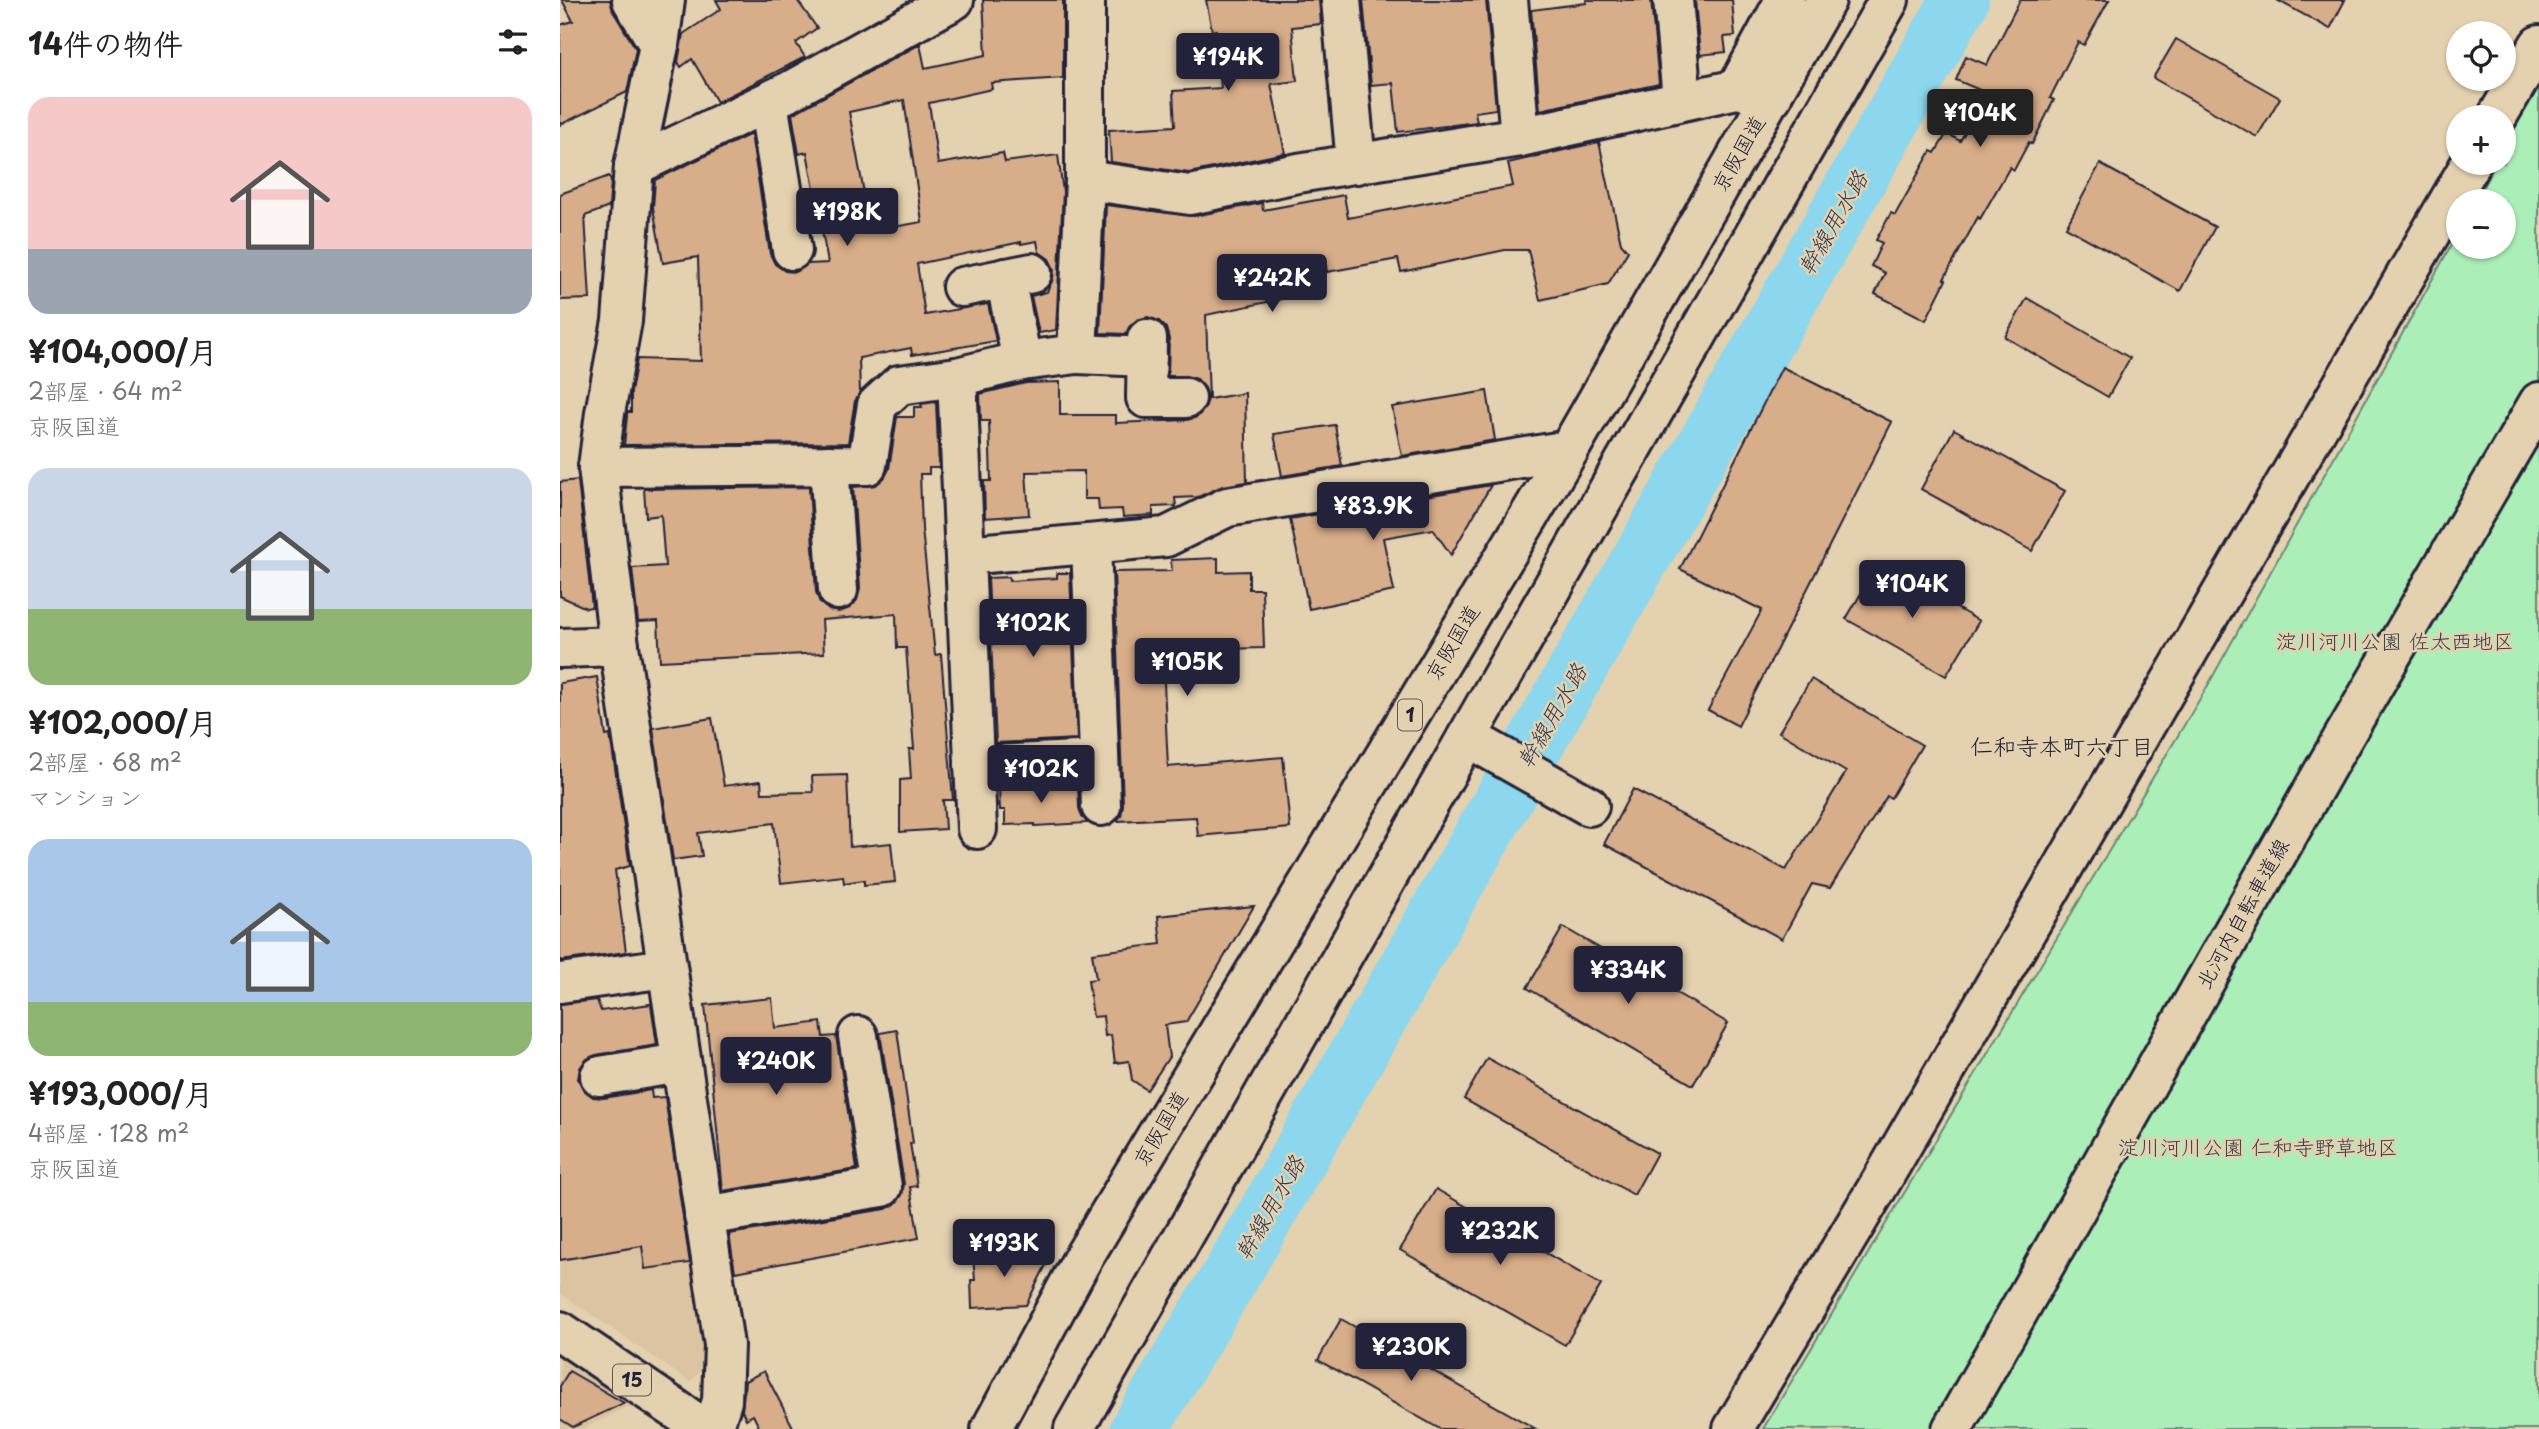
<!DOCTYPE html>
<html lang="ja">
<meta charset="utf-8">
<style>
:root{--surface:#fff;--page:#f2f2f2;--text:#222;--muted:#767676;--accent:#22223b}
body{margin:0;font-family:"Playpen Sans","Klee One",sans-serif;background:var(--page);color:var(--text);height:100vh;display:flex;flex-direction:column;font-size:26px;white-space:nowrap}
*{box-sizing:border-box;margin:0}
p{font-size:23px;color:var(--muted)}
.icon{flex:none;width:38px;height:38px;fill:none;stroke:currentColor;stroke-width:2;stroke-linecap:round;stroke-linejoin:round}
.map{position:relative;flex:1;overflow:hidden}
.panel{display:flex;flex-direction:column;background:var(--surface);width:560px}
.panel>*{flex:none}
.fabs{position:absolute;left:1886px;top:21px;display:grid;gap:14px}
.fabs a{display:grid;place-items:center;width:70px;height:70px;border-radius:50%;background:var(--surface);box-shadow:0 2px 5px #0004;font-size:35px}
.price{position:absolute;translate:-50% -60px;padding:0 16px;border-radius:7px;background:var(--accent);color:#fff;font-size:23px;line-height:46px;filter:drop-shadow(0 2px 4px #0008)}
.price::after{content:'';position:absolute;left:50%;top:42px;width:21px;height:16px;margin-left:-10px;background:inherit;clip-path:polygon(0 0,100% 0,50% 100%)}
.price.selected{background:#222;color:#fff}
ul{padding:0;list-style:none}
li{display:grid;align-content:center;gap:14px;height:371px;padding:0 28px}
li span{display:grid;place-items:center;height:217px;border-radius:21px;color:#555}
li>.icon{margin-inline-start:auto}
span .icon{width:126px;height:126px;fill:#fffc;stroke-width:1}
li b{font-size:30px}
h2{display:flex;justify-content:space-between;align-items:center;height:84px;padding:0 28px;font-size:30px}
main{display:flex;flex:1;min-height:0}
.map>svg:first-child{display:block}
.built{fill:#dcc3a2}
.green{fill:#abeeb8;stroke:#66887a;stroke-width:2}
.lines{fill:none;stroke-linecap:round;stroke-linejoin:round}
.river{stroke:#8cd7ed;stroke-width:58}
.building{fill:#d8ad89;stroke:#22223b;stroke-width:2;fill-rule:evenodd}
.minor-casing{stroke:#22223b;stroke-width:44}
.major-casing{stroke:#22223b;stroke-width:44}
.highway-casing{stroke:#22223b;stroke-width:44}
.minor{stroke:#e4d1af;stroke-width:38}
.major{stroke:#e4d1af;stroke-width:38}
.highway{stroke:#e4d1af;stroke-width:38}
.labels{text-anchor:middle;stroke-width:5;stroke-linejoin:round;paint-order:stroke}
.shield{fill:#e4d1af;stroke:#5c565e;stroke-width:2}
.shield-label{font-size:19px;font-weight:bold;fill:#22223b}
.street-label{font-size:21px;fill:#22223b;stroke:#e4d1af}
.park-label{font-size:21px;fill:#37414e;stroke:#e4d1af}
.water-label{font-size:23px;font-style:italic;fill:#323d56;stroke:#e4d1af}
.neighbourhood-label{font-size:23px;fill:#22223b;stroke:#e4d1af}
</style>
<main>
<section class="panel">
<h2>14件の物件<svg class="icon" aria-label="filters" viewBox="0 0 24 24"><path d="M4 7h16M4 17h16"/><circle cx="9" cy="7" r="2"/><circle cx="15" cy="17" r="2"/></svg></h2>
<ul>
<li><span style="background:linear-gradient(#f6c9c9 70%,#9aa5b1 0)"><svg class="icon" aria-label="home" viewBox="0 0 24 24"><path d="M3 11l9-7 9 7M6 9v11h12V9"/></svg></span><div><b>¥104,000/月</b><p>2部屋 · 64 m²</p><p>京阪国道</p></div></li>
<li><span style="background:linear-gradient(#c9d6e8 65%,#8fb573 0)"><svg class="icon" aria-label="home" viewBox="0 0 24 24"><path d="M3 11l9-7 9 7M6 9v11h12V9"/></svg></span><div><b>¥102,000/月</b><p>2部屋 · 68 m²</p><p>マンション</p></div></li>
<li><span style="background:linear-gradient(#a9c7e8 75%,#8fb573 0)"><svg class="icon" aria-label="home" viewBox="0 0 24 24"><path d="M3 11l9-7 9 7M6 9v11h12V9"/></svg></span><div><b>¥193,000/月</b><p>4部屋 · 128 m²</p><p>京阪国道</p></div></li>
</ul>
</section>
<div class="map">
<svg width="1979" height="1429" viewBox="0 0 1979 1429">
<rect width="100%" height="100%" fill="#e4d1af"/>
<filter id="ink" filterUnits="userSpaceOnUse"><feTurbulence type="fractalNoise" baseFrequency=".0143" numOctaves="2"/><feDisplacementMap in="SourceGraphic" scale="14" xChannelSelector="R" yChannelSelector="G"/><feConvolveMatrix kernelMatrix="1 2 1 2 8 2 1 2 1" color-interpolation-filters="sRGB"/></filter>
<g filter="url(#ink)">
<g class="built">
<polygon points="117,1127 154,1358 130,1382 0,1293 0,1144"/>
<polygon points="0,1356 73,1404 23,1429 0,1429"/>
</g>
<polygon class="green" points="1979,85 1979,1429 1203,1429 1647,687 1899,231 1899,247 1944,247 1944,201 1915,201 1936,163 1944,163 1944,148"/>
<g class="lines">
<polyline class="river" points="579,1429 690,1243 1400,0"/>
</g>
<g class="building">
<polygon points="2,0 50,0 53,11 76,49 67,92 0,125 0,25 13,21"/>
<polygon points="156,0 237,0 257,28 236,43 245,57 157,102 132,59 121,67 118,62 123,34 161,9"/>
<path d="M423 0H503V78L431 83 432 89 369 103 378 164 443 153 445 162 498 155 503 192 496 330 479 333 471 296 487 292 493 279 494 269 489 259 479 252 477 241 461 244V242L357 264 365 315 428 304 436 341 352 355 351 348 299 358 300 394 295 401 288 443 64 445 67 416V412H71V392L77 359 141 361 138 257 103 263 93 208 95 180 191 134 210 254 215 264 225 271 235 272 248 264 268 263 247 152 239 154 232 114 360 44 365 68 426 55ZM344 100 362 222 311 231 289 112Z"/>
<polygon points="646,0 759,0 761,24 732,27 737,81 711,84 725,153 629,173 551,162 549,130 615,126 613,91 661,88 656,30 652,31"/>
<polygon points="803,0 926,0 936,109 915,112 917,122 838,132 833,83 811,85"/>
<polygon points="1026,0 1091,0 1099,84 980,110 971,10 1026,3"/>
<polygon points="1135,0 1172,0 1175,36 1164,37 1166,52 1140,55"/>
<polygon points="1460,0 1549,0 1524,45 1518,42 1490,98 1494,100 1472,144 1469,142 1454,170 1450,167 1420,219 1418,217 1384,279 1386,280 1366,320 1315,294 1325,273 1311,266 1322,243 1316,240 1331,213 1335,215 1371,151 1375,153 1387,133 1400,141 1427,93 1396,80 1406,56 1427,65"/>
<polygon points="1717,0 1785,0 1770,29"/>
<polygon points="1616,39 1720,98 1697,137 1593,78"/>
<polygon points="1039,142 1061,243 1068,251 1048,284 980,300 968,250 945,250 841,272 838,259 767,272 764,256 714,266 721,299 646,315 649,399 685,393 687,482 663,486 638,497 615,498 616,506 593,507 593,515 563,517 562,509 539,510 538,499 524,499 524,471 466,472 469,515 425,518 424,481 431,481 429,421 421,421 420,394 466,383 500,382 500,415 556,415 556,423 627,420 637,417 645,408 648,399 645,388 637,379 626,376 608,376 609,339 606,328 599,321 588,317 577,320 569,327 566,334 540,333 546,205 634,216 702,203 703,210 784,195 788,218 953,186 948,163"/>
<polygon points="1540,164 1655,227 1620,291 1506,227"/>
<polygon points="49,176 51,181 49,207 25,216 30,299 0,300 0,194"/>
<polygon points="1467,298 1570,358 1548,397 1445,337"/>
<polygon points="1222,367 1332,422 1178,726 1148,710 1202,610 1120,569"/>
<polygon points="927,391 935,440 842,456 832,407"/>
<polygon points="376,402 379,468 369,468 369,474 360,474 362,529 375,655 381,654 393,800 383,800 385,829 340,832 340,780 351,779 349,749 354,749 346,648 337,648 336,614 262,620 264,653 100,661 98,621 78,622 72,568 105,566 101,515 86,517 84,489 249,487 256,592 260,603 269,610 279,612 290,608 297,600 300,588 293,487 316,485 325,477 329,469 337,417 354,417 354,407 362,407 361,404"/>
<polygon points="775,425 782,466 722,476 714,434"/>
<polygon points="1394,429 1505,491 1472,551 1361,489"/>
<polygon points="18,480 32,607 26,608 0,596 0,482"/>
<polygon points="931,485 891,555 873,529 823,538 834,591 749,609 730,519"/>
<polygon points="658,558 658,572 689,571 689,589 702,589 704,648 660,649 660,656 615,658 615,661 603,662 608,767 723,757 730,828 638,836 636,817 556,821 561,816 563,805 554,572 612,571 611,560"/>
<polygon points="1319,563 1419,621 1386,676 1286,619"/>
<polygon points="497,573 510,573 517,739 436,743 428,578 449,577 449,581 497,578"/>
<polygon points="37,677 46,736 50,735 70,866 55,870 66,952 0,961 0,683"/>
<polygon points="1251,679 1362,745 1331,798 1327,796 1270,888 1252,884 1222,939 1044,844 1073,789 1226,870 1286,772 1219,732"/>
<polygon points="152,718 164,786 201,781 202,793 253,792 252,776 287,775 290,847 331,843 335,882 304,885 304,880 284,883 283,876 221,883 214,823 138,833 142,856 113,860 93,728"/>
<polygon points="518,783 519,808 522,817 528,823 475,826 475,824 445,825 445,810 440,810 439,787"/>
<polygon points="694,906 626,1022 605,1025 609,1057 587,1090 572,1080 569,1061 555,1063 551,1035 545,1036 543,1016 533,1017 528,980 536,979 532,953 601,944 598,916"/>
<polygon points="1003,927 1168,1023 1133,1085 967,988"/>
<polygon points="212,998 215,1028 261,1022 263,1037 276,1036 297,1169 163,1191 145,1005"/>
<polygon points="37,1000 41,1011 91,1004 97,1045 36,1055 27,1059 20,1068 18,1079 24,1090 33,1097 44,1098 91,1090 92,1098 105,1097 130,1263 85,1269 82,1246 0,1260 0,1004"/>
<polygon points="337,1030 353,1143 350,1143 357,1186 350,1187 359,1238 175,1272 169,1234 326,1209 335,1204 342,1195 344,1184 320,1033"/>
<polygon points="927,1058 1097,1153 1074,1195 904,1099"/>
<polygon points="876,1189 1041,1285 1005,1345 840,1250"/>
<polygon points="459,1251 486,1265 466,1305 412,1308 411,1280 415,1280 413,1256"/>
<polygon points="781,1319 976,1429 880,1429 758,1360"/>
<polygon points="9,1371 64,1403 13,1427 0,1419 0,1386"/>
<polygon points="204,1371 234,1429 200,1429 193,1415 186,1419 182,1411 185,1381"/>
</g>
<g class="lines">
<g class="minor-casing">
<g id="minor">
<polyline points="72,0 99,45"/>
<polyline points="105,0 99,45 74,166 62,321 45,413 38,467 59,646 164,1345 162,1401 153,1429"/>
<polyline points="781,0 796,164"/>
<polyline points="948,0 960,137"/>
<polyline points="1113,0 1122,99"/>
<polyline points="1177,89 1225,0"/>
<polyline points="208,102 232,250"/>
<polyline points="1937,117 1979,45"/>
<polyline points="74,166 228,92 394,0"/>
<polyline points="525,180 630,195 738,173 960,137 1177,89 1212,97"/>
<polyline points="445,278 462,361"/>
<polyline points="402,287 472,273"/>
<polyline points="587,339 586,398 626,398"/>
<polyline points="517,354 587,357"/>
<polyline points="397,377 417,829"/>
<polyline points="269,465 278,590"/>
<polyline points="38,467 307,465 317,405 339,385 397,377 462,361 517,354 525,180 525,0"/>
<polyline points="531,544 541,806"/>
<polyline points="405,555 606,537 667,507 1009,450"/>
<polyline points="0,648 59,646"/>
<polyline points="907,737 1029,806"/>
<polyline points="414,766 539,760"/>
<polyline points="0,983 106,968"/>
<polyline points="40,1076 120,1063"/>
<polyline points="144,1216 322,1187 298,1036"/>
<polyline points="1173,1429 1322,1180 1911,163"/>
<polyline points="1392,1429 1769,762 1979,402"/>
</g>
</g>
<g class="major-casing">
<polyline id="major" points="0,1331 145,1429"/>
</g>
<g class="highway-casing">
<g id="highway">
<polyline points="431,1429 523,1258 1009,450 1266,0"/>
<polyline points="514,1429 907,737 1329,0"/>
</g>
</g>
<use href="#minor" class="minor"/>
<use href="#major" class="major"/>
<use href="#highway" class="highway"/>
</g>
</g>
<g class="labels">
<g class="shield">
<rect x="838" y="699.5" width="24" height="31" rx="5"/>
<rect x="53" y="1364.5" width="38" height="31" rx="5"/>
</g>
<g class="shield-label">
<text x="850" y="722">1</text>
<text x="72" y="1387">15</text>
</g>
<g class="street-label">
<text transform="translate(1179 154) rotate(-60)" y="7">京阪国道</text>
<text transform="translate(893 643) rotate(-59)" y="7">京阪国道</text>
<text transform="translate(1683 914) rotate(-61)" y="7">北河内自転車道線</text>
<text transform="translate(601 1129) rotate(-59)" y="7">京阪国道</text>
</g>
<g class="park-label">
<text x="1835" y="649">淀川河川公園 佐太西地区</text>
<text x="1698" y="1155">淀川河川公園 仁和寺野草地区</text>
</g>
<g class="water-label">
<text transform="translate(1273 223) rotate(-60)" y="8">幹線用水路</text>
<text transform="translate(992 716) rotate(-60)" y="8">幹線用水路</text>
<text transform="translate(710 1208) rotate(-60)" y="8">幹線用水路</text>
</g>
<g class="neighbourhood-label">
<text x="1502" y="755">仁和寺本町六丁目</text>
</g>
</g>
</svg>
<div class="fabs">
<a><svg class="icon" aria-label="locate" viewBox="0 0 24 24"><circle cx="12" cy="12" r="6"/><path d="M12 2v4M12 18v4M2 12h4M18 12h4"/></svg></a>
<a>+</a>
<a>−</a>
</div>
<b class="price" style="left:668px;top:93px">¥194K</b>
<b class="price selected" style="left:1420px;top:149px">¥104K</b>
<b class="price" style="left:287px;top:248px">¥198K</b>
<b class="price" style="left:712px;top:314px">¥242K</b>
<b class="price" style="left:813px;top:542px">¥83.9K</b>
<b class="price" style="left:1352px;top:620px">¥104K</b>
<b class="price" style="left:473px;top:659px">¥102K</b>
<b class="price" style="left:627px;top:698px">¥105K</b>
<b class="price" style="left:481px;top:805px">¥102K</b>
<b class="price" style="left:1068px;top:1006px">¥334K</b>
<b class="price" style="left:216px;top:1097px">¥240K</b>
<b class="price" style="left:940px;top:1267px">¥232K</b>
<b class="price" style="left:444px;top:1279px">¥193K</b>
<b class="price" style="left:851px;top:1383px">¥230K</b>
</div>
</main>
